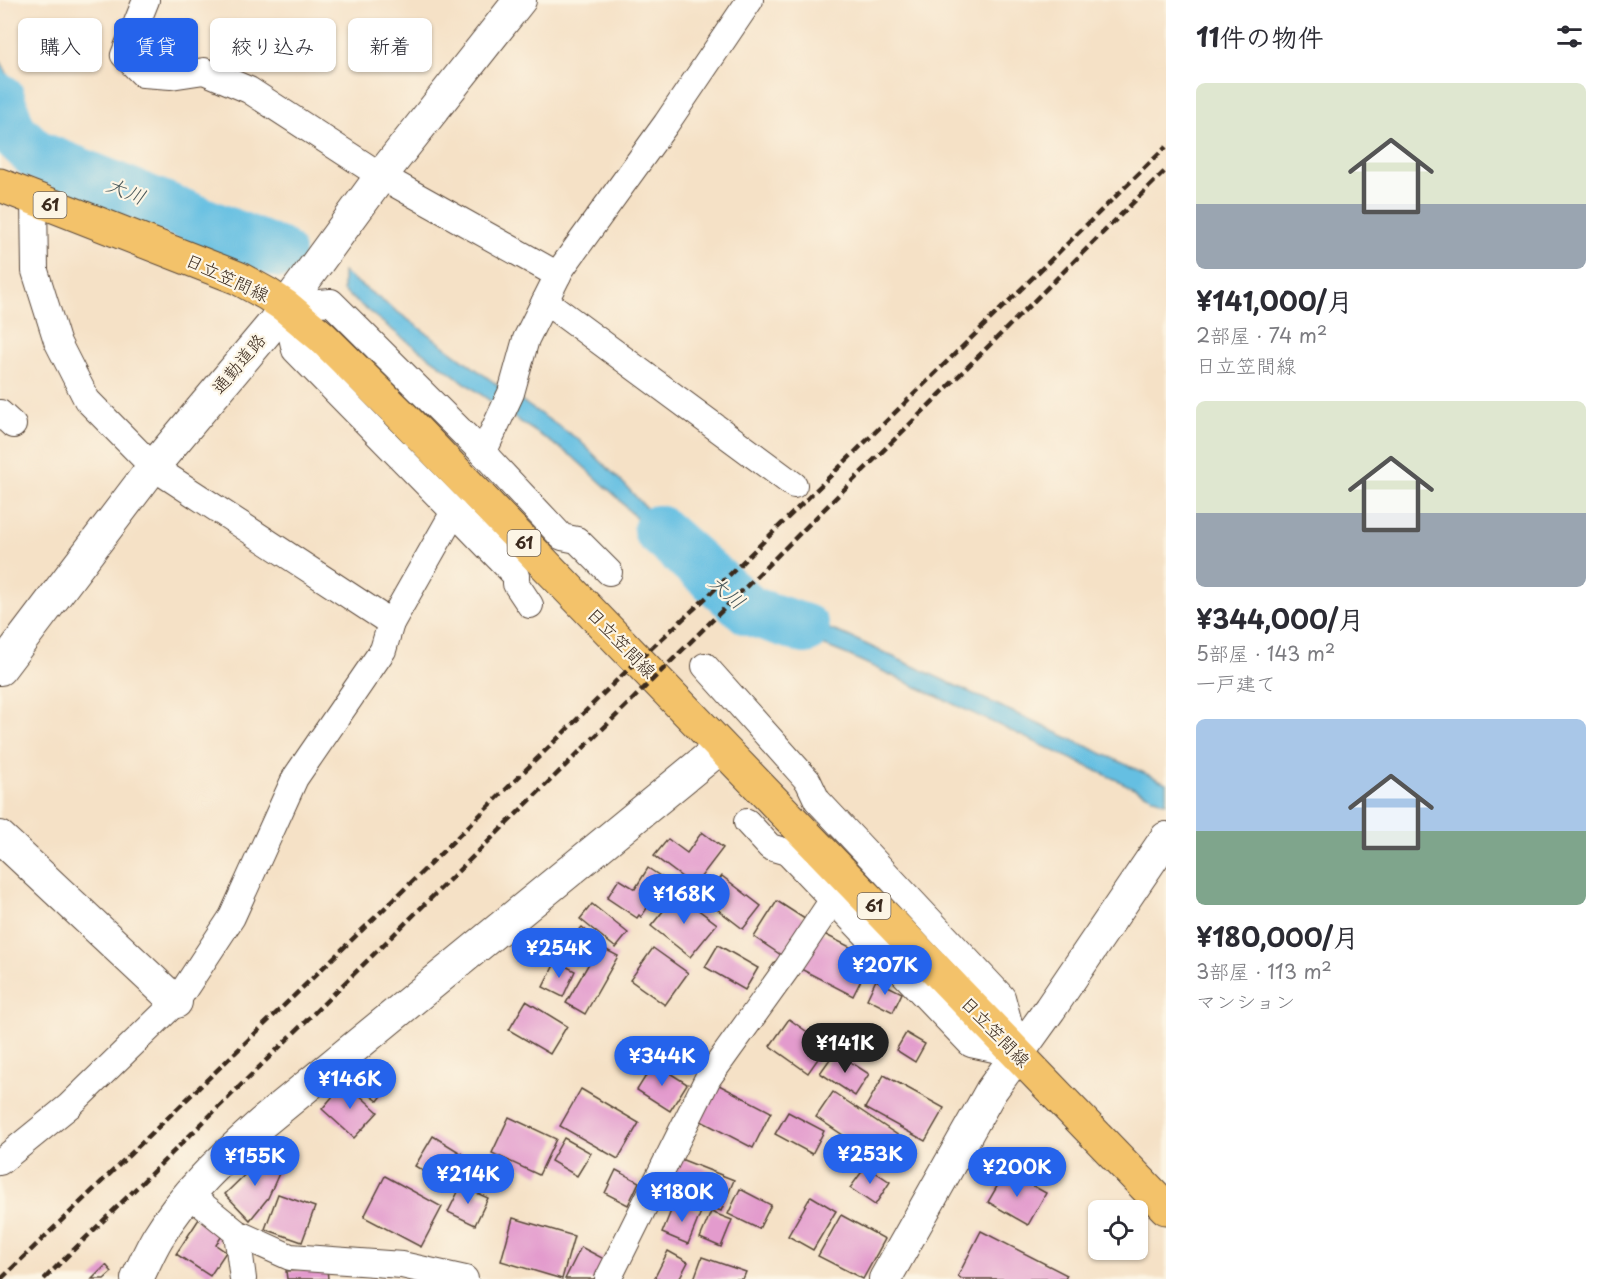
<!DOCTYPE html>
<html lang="ja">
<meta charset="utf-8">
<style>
:root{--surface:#fff;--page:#f2f2f3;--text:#2b2b33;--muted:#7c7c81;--accent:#2563eb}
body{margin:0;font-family:"Playpen Sans","Klee One",sans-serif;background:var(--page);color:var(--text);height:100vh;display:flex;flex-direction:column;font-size:22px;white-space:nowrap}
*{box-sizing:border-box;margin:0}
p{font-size:20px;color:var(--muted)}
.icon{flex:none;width:33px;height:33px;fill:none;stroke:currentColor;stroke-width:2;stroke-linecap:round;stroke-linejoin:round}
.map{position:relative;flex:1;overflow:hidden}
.drawer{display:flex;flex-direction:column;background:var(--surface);width:450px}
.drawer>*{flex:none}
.hud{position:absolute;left:18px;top:18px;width:570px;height:54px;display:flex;gap:12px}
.fabs{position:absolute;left:1088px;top:1200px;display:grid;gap:12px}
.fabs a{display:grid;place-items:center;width:60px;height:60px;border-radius:9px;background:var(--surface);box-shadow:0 2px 4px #0004;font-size:30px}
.price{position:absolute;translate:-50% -51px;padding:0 14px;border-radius:21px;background:var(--accent);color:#fff;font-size:20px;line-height:39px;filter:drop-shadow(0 2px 3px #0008)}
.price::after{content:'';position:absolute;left:50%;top:36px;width:18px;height:14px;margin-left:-9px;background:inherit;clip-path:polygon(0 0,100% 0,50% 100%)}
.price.on{background:#222;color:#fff}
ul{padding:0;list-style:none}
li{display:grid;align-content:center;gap:12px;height:318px;padding:0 30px}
li span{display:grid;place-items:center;height:186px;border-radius:9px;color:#555}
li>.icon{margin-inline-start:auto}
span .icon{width:108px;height:108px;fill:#fffc;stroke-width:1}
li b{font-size:26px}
h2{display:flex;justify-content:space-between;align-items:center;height:72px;padding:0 30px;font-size:26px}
.chip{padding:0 21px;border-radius:9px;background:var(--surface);box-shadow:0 2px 4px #0004;font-size:21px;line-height:54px}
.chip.on{background:var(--accent);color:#fff}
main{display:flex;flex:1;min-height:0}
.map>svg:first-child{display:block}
.water{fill:#65bfe2;stroke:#507480;stroke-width:1.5}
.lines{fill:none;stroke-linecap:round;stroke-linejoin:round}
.river{stroke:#65bfe2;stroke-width:50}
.building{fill:#e39bcd}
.minor-casing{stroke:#574537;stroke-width:28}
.tertiary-casing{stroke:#574537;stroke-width:34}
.primary-casing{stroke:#574537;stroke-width:35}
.minor{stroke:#fff;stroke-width:26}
.tertiary{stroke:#fff;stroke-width:32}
.primary{stroke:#f3c26a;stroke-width:33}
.rail{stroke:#3b2a1e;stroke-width:4.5;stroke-dasharray:9 4.5;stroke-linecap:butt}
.labels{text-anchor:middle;stroke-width:4.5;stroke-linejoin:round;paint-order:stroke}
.shield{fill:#fcf5e5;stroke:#75675a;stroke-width:1.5}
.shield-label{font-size:16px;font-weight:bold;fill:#3b2a1e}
.street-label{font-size:18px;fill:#3b2a1e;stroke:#fcf5e5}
.water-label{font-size:20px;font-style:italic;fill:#485759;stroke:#fcf5e5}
</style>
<main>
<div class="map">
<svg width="1166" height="1279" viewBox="0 0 1166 1279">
<rect width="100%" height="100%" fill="#fcf5e5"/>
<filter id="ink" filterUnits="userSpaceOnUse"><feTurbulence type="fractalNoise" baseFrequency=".0167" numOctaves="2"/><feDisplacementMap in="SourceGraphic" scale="12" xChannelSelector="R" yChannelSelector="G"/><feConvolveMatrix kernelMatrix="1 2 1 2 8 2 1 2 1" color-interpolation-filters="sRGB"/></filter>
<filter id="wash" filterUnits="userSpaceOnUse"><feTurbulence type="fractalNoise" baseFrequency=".008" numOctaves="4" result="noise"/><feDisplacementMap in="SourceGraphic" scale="24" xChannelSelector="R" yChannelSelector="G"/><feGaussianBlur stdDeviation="1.35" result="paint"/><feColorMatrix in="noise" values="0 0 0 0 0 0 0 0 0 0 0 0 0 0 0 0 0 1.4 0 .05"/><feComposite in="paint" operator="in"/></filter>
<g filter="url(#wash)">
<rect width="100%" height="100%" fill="#f5e1c6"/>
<g class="water">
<polygon points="0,60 6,71 24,134 44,147 105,173 99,189 11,152 0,117"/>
<polygon points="120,177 283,242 275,258 113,195"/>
<polygon points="343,272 503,389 496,405 400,336 343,291"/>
<polygon points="520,400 579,440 625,485 673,538 709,554 721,566 707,578 694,564 663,549 618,498 572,456 513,417"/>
<polygon points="753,596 769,607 848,636 1166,783 1166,803 848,655 736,611"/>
</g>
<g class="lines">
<g class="river">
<polyline points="0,98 11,131 36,155 280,253"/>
<polyline points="658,530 750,611 805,629"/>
</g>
</g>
<g id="blocks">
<g class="building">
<polygon points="702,832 723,848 694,886 654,856 668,839 687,853"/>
<polygon points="648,868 666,880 641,917 639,915 637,918 607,898 619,879 635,889"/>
<polygon points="722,876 761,906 743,929 704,899"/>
<polygon points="677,894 717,924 690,957 651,926"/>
<polygon points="777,901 808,921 784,957 754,937"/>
<polygon points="592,904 628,933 616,948 580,919"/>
<polygon points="582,927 598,941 585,955 569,941"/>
<polygon points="816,930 872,958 853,996 797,967"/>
<polygon points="718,945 758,968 745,990 705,967"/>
<polygon points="599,946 618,956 585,1014 566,1003"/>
<polygon points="653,948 688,973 665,1005 630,980"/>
<polygon points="556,961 575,971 563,997 543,987"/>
<polygon points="876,980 902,993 893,1012 867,999"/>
<polygon points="526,1001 567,1026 550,1054 509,1030"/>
<polygon points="789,1019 827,1046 808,1073 770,1046"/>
<polygon points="906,1033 925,1044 915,1062 896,1050"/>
<polygon points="835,1052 869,1074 855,1096 820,1073"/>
<polygon points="654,1063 687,1084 670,1111 637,1090"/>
<polygon points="372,1070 391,1084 378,1101 359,1087"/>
<polygon points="884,1075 944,1108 925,1141 865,1108"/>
<polygon points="345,1082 378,1112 354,1138 322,1109"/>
<polygon points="717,1084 771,1112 753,1148 699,1120"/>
<polygon points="581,1089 639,1123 618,1159 560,1126"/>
<polygon points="833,1092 899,1136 882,1161 816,1117"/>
<polygon points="788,1112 824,1131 812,1154 775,1134"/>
<polygon points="509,1117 556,1139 539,1175 492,1153"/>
<polygon points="433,1136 469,1158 451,1188 415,1166"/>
<polygon points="564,1138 591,1153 577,1176 551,1161"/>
<polygon points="265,1155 281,1169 268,1198 250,1220 225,1194"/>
<polygon points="678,1158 734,1180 721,1211 665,1189"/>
<polygon points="866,1166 890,1182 875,1205 850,1188"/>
<polygon points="616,1170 639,1182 628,1205 605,1193"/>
<polygon points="1006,1171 1046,1193 1028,1225 988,1202"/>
<polygon points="385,1176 442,1207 421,1247 364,1217"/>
<polygon points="461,1186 488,1198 475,1225 448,1212"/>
<polygon points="740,1189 771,1205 759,1229 728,1214"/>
<polygon points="278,1194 315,1207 302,1242 265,1229"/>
<polygon points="811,1196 836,1211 813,1250 788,1236"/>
<polygon points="675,1201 701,1212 688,1244 662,1233"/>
<polygon points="711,1212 732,1220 721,1247 700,1238"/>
<polygon points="841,1215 885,1239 863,1279 818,1256"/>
<polygon points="513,1218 574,1236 562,1279 501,1261"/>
<polygon points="199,1219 223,1234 216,1245 226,1252 210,1276 176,1254"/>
<polygon points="981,1231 1067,1275 1065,1279 962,1279 958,1276"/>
<polygon points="581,1247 606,1260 596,1279 565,1279"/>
<polygon points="668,1251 688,1262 679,1279 654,1279"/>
<polygon points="702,1257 746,1272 743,1279 694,1279"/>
<polygon points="106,1265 112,1272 104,1279 92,1279"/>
<polygon points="327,1269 328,1279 287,1279 286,1271"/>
</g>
</g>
</g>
<g filter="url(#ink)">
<use href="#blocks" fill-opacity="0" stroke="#574537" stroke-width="1.5"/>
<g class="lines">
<g class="minor-casing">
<g id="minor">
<polyline points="146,0 124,55 143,74 171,76 204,71 249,90 381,176 558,275"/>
<polyline points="34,199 35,271 57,341 87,400 153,467 391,623"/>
<polyline points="545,301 794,485"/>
<polyline points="0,413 13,425"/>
<polyline points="483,453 562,537 577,540 609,572"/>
<polyline points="454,512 516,576 516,584 530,605"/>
<polyline points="705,666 808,781 817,800 1002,997 1017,1054 971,1044 787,852 770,847 747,822"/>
<polyline points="0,1162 69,1106 176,1002 232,917 295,778 383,650 391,623 454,512 295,350 285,306 331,302 483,453 511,393 526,339 561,269 666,124 750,0"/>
<polyline points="189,1194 237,1233 290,1257 402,1265 465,1279"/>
<polyline points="237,1233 243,1279"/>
<polyline points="608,1279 708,1078 788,967 832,901"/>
</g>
</g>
<g class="tertiary-casing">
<g id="tertiary">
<polyline points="0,669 153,467 272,325 381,176 520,0"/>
<polyline points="0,837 176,1002"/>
<path d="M137 1279C144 1265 150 1250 158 1237 184 1193 224 1157 262 1123L721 747"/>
<polyline points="885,1279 991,1091 1050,1009 1166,838"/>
</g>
</g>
<g class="primary-casing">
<polyline id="primary" points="0,185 238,278 267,294 285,306 322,337 401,415 1166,1208"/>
</g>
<use href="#minor" class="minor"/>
<use href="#tertiary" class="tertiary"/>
<use href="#primary" class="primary"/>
<g class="rail">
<polyline points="1,1279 420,874 615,682 710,594 1166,147"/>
<polyline points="44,1279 632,700 1166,170"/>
</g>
</g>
</g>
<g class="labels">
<g class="shield">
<rect x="33.5" y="192" width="33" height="26" rx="4.5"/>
<rect x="507.5" y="530" width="33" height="26" rx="4.5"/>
<rect x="857.5" y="893" width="33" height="26" rx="4.5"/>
</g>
<g class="shield-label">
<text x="50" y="211">61</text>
<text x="524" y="549">61</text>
<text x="874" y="912">61</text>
</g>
<g class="street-label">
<text transform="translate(227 278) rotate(25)" y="6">日立笠間線</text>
<text transform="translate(239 364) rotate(-50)" y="6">通勤道路</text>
<text transform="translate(621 643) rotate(46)" y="6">日立笠間線</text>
<text transform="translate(995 1032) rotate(46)" y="6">日立笠間線</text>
</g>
<g class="water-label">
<text transform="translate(126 191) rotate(22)" y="7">大川</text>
<text transform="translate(727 592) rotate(41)" y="7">大川</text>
</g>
</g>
</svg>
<div class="fabs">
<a><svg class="icon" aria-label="locate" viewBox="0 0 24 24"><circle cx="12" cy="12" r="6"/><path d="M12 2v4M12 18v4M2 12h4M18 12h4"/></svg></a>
</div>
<b class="price" style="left:684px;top:925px">¥168K</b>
<b class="price" style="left:559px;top:979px">¥254K</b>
<b class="price" style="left:885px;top:996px">¥207K</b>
<b class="price on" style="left:845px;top:1074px">¥141K</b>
<b class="price" style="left:662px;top:1087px">¥344K</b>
<b class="price" style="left:350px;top:1110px">¥146K</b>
<b class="price" style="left:870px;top:1185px">¥253K</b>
<b class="price" style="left:255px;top:1187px">¥155K</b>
<b class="price" style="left:1017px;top:1198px">¥200K</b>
<b class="price" style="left:468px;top:1205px">¥214K</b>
<b class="price" style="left:682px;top:1223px">¥180K</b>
<div class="hud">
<a class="chip">購入</a>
<a class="chip on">賃貸</a>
<a class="chip">絞り込み</a>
<a class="chip">新着</a>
</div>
</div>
<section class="drawer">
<h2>11件の物件<svg class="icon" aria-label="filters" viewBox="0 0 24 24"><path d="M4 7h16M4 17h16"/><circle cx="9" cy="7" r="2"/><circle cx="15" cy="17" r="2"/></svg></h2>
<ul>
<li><span style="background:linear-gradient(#dfe7d0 65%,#9aa5b1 0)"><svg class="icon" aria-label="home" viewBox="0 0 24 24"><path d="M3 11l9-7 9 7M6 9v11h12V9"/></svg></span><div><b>¥141,000/月</b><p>2部屋 · 74 m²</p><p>日立笠間線</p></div></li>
<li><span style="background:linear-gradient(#dfe7d0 60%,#9aa5b1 0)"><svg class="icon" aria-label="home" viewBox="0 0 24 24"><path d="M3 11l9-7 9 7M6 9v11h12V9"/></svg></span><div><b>¥344,000/月</b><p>5部屋 · 143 m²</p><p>一戸建て</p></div></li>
<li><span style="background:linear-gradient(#a9c7e8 60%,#7fa58c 0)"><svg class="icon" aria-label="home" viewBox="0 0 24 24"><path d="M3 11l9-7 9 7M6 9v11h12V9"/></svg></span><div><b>¥180,000/月</b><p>3部屋 · 113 m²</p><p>マンション</p></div></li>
</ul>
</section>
</main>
